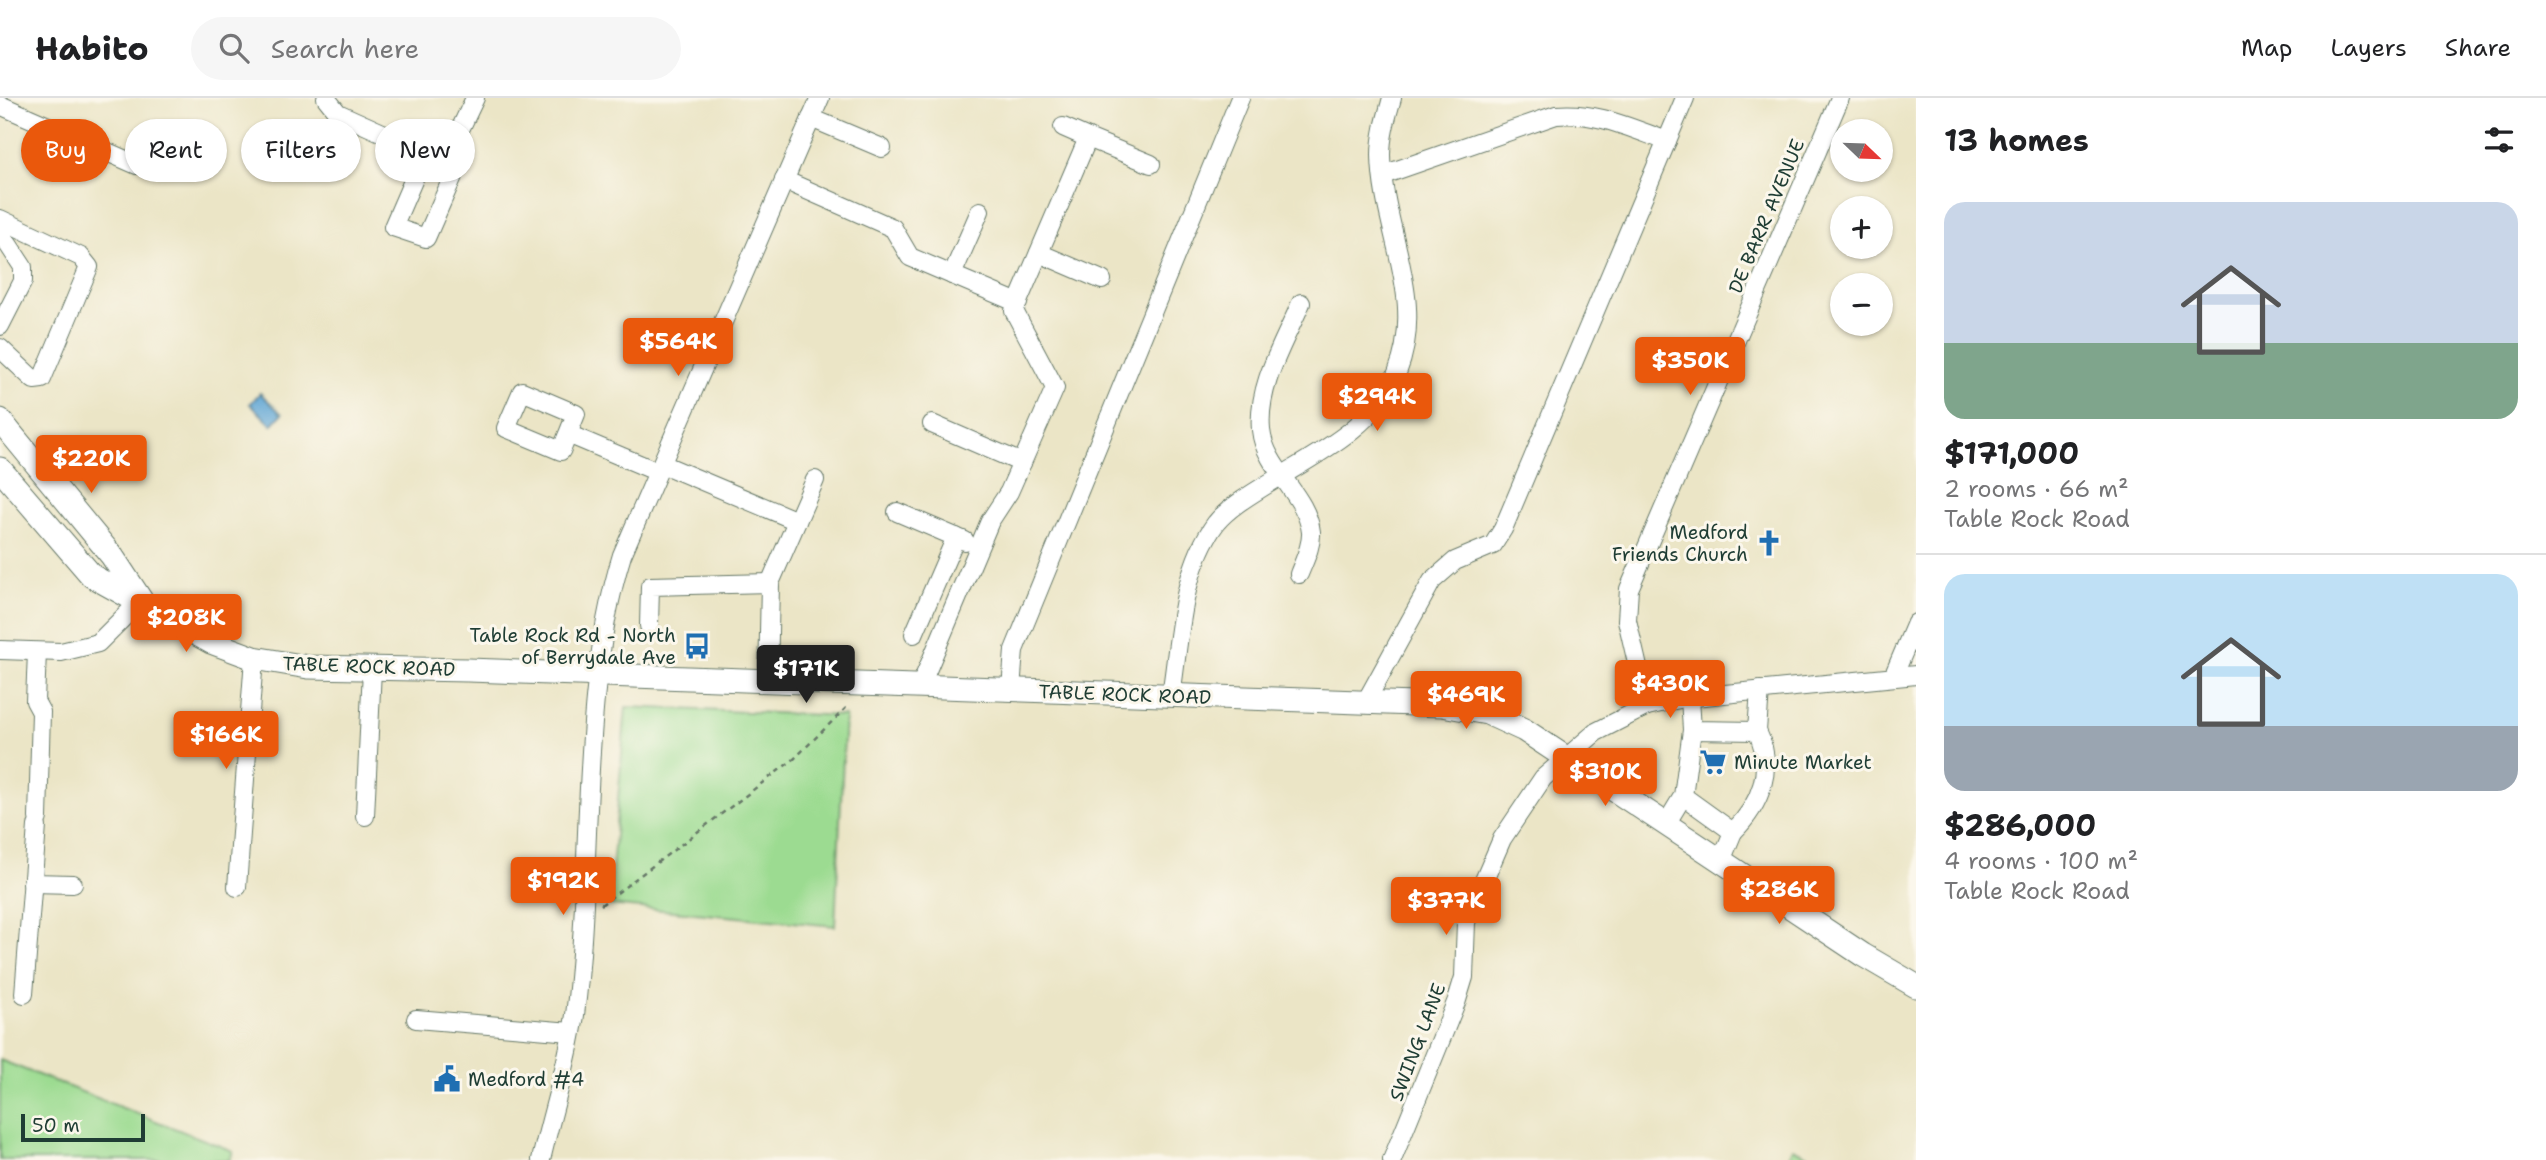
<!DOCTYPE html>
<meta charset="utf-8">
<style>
:root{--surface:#fff;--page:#f6f6f6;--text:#202124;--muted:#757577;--line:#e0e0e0;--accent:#ea580c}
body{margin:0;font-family:"Shantell Sans",sans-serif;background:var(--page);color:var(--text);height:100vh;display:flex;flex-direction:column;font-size:26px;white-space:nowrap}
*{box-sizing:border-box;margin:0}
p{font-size:23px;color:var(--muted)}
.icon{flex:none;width:38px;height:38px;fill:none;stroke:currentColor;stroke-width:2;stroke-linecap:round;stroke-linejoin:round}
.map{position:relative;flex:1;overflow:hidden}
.side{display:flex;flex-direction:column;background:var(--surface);width:630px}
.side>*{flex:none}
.hud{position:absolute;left:21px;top:21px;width:665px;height:63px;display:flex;gap:14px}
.needle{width:46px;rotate:113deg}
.tools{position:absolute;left:1830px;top:21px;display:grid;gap:14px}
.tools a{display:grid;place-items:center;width:63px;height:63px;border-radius:50%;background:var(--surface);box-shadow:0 2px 5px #0004;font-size:35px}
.scale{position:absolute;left:21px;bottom:18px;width:124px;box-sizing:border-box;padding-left:7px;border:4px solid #1f3d34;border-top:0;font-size:19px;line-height:24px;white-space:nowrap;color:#1f3d34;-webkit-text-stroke:5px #fbf7ec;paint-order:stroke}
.price{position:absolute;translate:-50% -60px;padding:0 16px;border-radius:7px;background:var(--accent);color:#fff;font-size:23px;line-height:46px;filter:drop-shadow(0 2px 4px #0008)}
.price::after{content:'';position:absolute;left:50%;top:42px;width:21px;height:16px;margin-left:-10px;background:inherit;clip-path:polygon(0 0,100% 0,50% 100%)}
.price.on{background:#222;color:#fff}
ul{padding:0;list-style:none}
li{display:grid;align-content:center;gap:14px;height:371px;padding:0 28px}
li+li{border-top:2px solid var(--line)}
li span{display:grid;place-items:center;height:217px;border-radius:21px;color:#555}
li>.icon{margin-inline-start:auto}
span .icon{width:126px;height:126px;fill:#fffc;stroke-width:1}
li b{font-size:30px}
h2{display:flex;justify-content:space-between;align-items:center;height:84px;padding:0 28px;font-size:30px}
.pill{padding:0 24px;border-radius:32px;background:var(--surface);box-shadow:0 2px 5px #0004;font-size:24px;line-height:63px}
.pill.on{background:var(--accent);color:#fff}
header{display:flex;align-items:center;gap:42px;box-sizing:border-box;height:98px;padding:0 35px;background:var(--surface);border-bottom:2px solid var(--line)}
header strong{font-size:33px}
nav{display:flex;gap:38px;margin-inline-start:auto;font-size:24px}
.search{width:490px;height:63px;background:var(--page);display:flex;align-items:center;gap:18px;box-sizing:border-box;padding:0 24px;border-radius:38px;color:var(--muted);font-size:26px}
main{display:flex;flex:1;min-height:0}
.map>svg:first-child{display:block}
.green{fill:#9cdb91;stroke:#5e8c62;stroke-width:2}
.water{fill:#5ea5d4;stroke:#3e7184;stroke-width:2}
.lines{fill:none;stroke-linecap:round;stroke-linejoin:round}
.minor-casing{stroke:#667867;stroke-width:20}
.major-casing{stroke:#667867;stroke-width:25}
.path{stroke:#667867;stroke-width:2.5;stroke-dasharray:5 5;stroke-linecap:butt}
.minor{stroke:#fff;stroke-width:18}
.major{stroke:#fff;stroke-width:23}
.labels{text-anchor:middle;stroke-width:6;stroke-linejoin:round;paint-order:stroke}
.street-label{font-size:19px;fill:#1f3d34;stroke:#fbf7ec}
.poi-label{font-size:19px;fill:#1f3d34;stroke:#fbf7ec;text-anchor:end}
</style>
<header>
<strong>Habito</strong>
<div class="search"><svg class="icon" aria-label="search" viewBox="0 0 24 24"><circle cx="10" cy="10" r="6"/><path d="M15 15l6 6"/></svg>Search here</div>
<nav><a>Map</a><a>Layers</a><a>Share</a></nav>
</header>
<main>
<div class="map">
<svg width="1916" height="1062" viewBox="0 0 1916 1062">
<rect width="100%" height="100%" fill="#fbf7ec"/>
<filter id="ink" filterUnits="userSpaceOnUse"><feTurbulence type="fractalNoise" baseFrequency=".0143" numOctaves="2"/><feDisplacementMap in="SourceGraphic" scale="14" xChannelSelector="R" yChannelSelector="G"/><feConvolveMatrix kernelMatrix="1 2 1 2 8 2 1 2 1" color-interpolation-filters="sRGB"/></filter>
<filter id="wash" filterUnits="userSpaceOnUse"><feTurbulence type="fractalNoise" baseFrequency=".00686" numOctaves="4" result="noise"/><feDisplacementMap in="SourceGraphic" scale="28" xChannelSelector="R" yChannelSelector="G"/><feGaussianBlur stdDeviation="1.57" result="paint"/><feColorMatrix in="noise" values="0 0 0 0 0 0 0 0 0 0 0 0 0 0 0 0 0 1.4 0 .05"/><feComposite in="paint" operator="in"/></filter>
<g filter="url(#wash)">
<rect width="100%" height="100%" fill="#ebe5c6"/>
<g class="green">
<polygon points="626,609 845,618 835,828 609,807"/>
<polygon points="0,962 233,1053 230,1062 0,1062"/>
<polygon points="1792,1050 1819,1062 1787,1062"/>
</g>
<polygon class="water" points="260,295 282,316 272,327 250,306"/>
</g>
<g filter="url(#ink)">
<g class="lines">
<g class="minor-casing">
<g id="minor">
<polyline points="326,0 338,15 445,63 457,69 426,140 393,129 425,55"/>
<polyline points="0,7 137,67"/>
<polyline points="811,20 882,50"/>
<polyline points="1063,29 1088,40"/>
<polyline points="445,63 475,0"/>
<path d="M1383 77 1556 17C1596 13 1630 30 1667 43"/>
<polyline points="784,82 893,130 910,159 1018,205"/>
<polyline points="0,121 81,159 89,169 42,281 34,282 0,250"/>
<polyline points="0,134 23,169 23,183 0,228"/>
<polyline points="1039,155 1102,182"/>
<polyline points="952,177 980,113"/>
<polyline points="932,326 1022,365"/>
<polyline points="568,336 576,316 522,293 506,330 561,353 568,336 658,374"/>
<polyline points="662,366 797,423"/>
<polyline points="897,414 965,443"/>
<path d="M1299 476C1304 463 1312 448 1311 434 1307 397 1265 371 1261 332 1257 287 1284 245 1301 205"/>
<polyline points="649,528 650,488 770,485"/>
<polyline points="914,536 956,439"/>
<polyline points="0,552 61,554 98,545 141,502"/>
<polyline points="37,554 35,603 41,614 38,720"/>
<polyline points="1893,579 1916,525"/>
<polyline points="768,584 770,485 815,382"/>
<polyline points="920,589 990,423 1009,394 1055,290 1014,213 1088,40 1151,66"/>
<polyline points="1011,592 1014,552 1240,0"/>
<path d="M1171 597C1180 541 1181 472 1216 425 1228 410 1250 397 1266 387 1313 358 1375 329 1397 275 1427 200 1382 132 1381 57 1381 37 1387 18 1392 0"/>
<polyline points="1690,600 1692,632 1757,633 1760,592"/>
<polyline points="1365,605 1432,483 1455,463 1493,447 1503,431 1685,0"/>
<polyline points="1647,608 1627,522 1629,491 1840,0"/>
<polyline points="1692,632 1683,698 1733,734 1721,763"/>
<polyline points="365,718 372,571"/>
<polyline points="1666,726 1683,698"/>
<path d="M1733 734C1761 706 1775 670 1757 633"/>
<polyline points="32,785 73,786"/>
<polyline points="237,789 254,560"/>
<polyline points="24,896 37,728"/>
<polyline points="416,921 571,934"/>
<path d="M541 1062C552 1014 568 965 575 917 594 769 578 599 622 457L820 0"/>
<polyline points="1392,1062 1457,902 1464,879 1466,824 1502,741 1543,680 1596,634 1647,608 1684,600 1916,577"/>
</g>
</g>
<g class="major-casing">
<g id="major">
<polyline points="0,322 112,458 141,502"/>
<polyline points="0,371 92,478 211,544 254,560 308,569 468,572 1442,607 1487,615 1524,632 1863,857 1916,888"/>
</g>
</g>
<polyline class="path" points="601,807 794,661 849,607"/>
<use href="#minor" class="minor"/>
<use href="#major" class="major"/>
</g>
</g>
<defs>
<g id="church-bare" transform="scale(2.1)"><path d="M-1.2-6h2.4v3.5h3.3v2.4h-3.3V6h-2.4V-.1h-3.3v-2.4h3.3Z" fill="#1f6fb2" stroke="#fbf7ec" stroke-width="2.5" paint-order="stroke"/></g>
<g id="bus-bare" transform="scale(2.1)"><path d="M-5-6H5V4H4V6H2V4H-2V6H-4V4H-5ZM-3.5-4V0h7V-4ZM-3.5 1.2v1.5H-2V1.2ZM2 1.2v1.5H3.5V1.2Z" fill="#1f6fb2" stroke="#fbf7ec" stroke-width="2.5" paint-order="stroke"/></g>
<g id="supermarket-bare" transform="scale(2.1)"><path d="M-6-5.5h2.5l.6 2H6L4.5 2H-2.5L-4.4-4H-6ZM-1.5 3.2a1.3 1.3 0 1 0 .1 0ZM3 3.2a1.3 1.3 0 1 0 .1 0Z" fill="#1f6fb2" stroke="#fbf7ec" stroke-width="2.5" paint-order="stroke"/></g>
<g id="civic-bare" transform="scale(2.1)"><path d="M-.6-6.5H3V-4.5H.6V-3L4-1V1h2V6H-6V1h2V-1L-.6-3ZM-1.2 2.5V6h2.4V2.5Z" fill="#1f6fb2" stroke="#fbf7ec" stroke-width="2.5" paint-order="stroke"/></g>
</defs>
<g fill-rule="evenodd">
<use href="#church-bare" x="1769" y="445"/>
<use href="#bus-bare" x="697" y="548"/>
<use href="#supermarket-bare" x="1713" y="664"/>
<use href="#civic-bare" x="447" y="981"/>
</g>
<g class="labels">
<g class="street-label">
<text transform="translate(1766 118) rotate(-67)" y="7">DE BARR AVENUE</text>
<text transform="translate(369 568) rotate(2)" y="7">TABLE ROCK ROAD</text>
<text transform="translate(1125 596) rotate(2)" y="7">TABLE ROCK ROAD</text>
<text transform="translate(1417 944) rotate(-69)" y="7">SWING LANE</text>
</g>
<g class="poi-label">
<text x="1748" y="441">Medford<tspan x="1748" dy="22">Friends Church</tspan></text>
<text x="676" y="544">Table Rock Rd - North<tspan x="676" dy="22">of Berrydale Ave</tspan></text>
<text x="1734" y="671" text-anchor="start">Minute Market</text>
<text x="468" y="988" text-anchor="start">Medford #4</text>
</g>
</g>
</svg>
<div class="tools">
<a><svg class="needle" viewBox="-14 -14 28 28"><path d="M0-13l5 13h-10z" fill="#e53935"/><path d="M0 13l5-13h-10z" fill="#757577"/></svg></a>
<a>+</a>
<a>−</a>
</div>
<div class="scale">50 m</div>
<b class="price" style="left:678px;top:280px">$564K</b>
<b class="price" style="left:1690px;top:299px">$350K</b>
<b class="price" style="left:1377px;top:335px">$294K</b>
<b class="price" style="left:91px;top:397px">$220K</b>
<b class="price" style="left:186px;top:556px">$208K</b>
<b class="price on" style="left:806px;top:607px">$171K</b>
<b class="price" style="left:1670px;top:622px">$430K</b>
<b class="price" style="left:1466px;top:633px">$469K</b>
<b class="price" style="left:226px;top:673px">$166K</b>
<b class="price" style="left:1605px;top:710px">$310K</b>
<b class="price" style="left:563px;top:819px">$192K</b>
<b class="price" style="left:1779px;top:828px">$286K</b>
<b class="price" style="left:1446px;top:839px">$377K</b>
<div class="hud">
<a class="pill on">Buy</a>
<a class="pill">Rent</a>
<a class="pill">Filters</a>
<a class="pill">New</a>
</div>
</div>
<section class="side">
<h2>13 homes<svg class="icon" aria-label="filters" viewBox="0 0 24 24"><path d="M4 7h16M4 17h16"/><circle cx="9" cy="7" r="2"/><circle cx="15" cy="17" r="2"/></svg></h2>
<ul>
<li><span style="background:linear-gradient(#c9d6e8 65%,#7fa58c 0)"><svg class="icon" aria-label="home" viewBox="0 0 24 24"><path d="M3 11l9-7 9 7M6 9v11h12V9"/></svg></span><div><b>$171,000</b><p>2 rooms · 66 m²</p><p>Table Rock Road</p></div></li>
<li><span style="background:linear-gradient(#bfe0f5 70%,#9aa5b1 0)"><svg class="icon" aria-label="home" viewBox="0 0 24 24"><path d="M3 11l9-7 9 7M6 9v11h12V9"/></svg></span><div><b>$286,000</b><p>4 rooms · 100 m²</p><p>Table Rock Road</p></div></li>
</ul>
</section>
</main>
